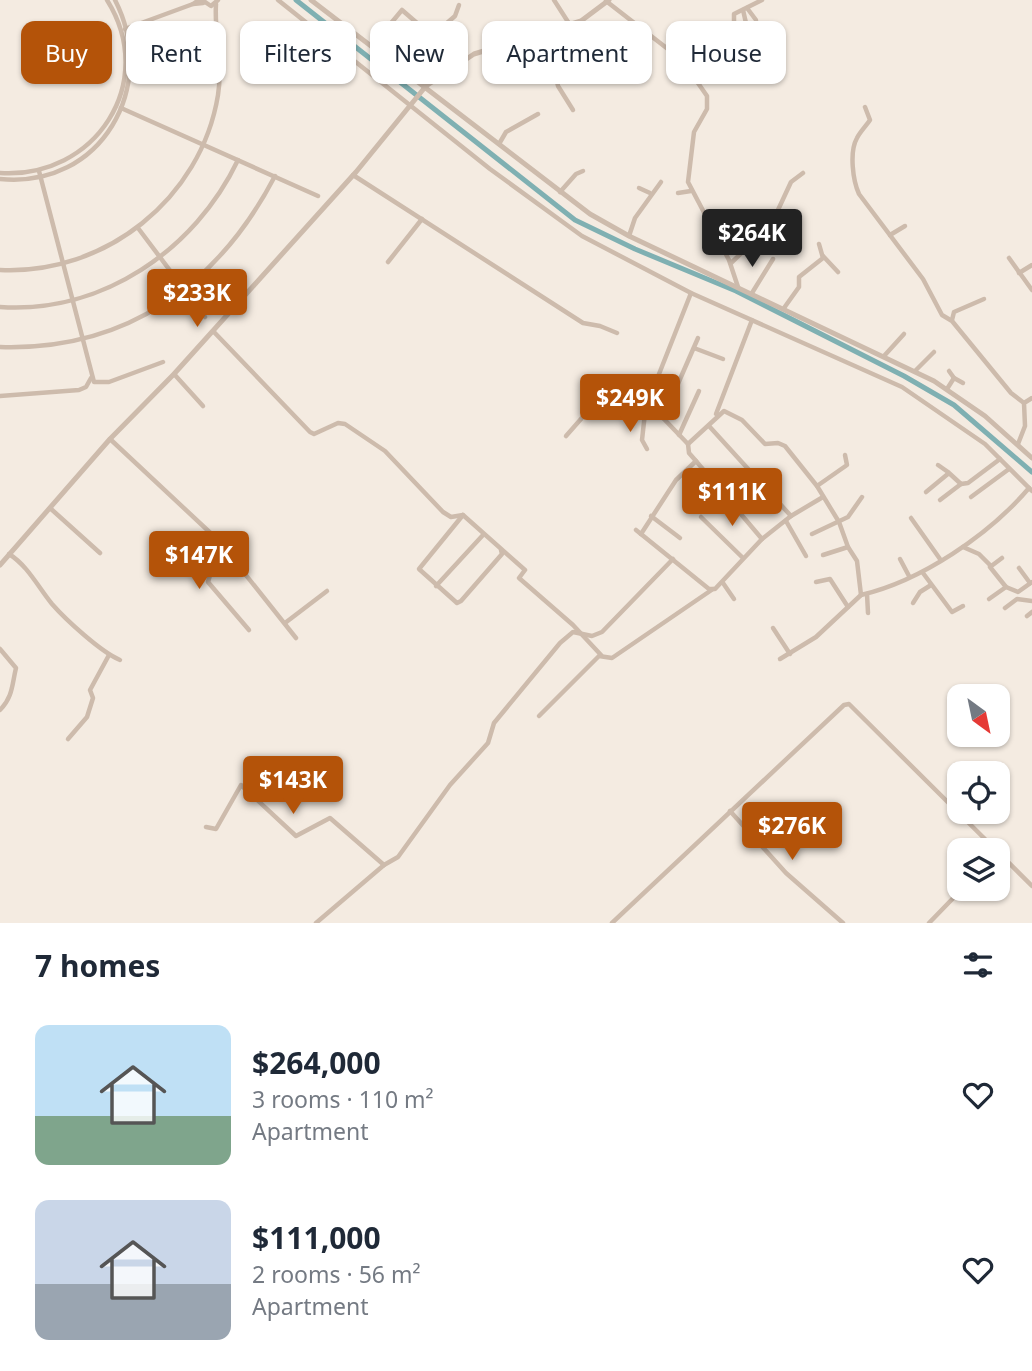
<!DOCTYPE html>
<meta charset="utf-8">
<style>
:root{--surface:#fff;--page:#f6f6f7;--text:#1f2937;--muted:#747a83;--accent:#b45309}
body{margin:0;font-family:"Noto Sans",sans-serif;background:var(--page);color:var(--text);height:100vh;display:flex;flex-direction:column;font-size:26px;white-space:nowrap}
*{box-sizing:border-box;margin:0}
p{font-size:23px;color:var(--muted)}
.icon{flex:none;width:38px;height:38px;fill:none;stroke:currentColor;stroke-width:2;stroke-linecap:round;stroke-linejoin:round}
.map{position:relative;height:923px;overflow:hidden}
.panel{display:flex;flex-direction:column;background:var(--surface);flex:1}
.panel>*{flex:none}
.top-card{position:absolute;left:21px;top:21px;width:990px;height:63px;display:flex;gap:14px}
.needle{width:46px;rotate:147deg}
.buttons{position:absolute;left:947px;top:684px;display:grid;gap:14px}
.buttons a{display:grid;place-items:center;width:63px;height:63px;border-radius:14px;background:var(--surface);box-shadow:0 2px 5px #0004;font-size:35px}
.price{position:absolute;translate:-50% -60px;padding:0 16px;border-radius:7px;background:var(--accent);color:#fff;font-size:23px;line-height:46px;filter:drop-shadow(0 2px 4px #0008)}
.price::after{content:'';position:absolute;left:50%;top:42px;width:21px;height:16px;margin-left:-10px;background:inherit;clip-path:polygon(0 0,100% 0,50% 100%)}
.price.active{background:#222;color:#fff}
ul{padding:0;list-style:none}
li{display:flex;align-items:center;gap:21px;height:175px;padding:0 35px}
li span{display:grid;place-items:center;flex:none;width:196px;height:140px;border-radius:14px;color:#555}
li>.icon{margin-inline-start:auto}
span .icon{width:84px;height:84px;fill:#fffc;stroke-width:1}
li b{font-size:30px}
h2{display:flex;justify-content:space-between;align-items:center;height:84px;padding:0 35px;font-size:30px}
.chip{padding:0 24px;border-radius:14px;background:var(--surface);box-shadow:0 2px 5px #0004;font-size:24px;line-height:63px}
.chip.active{background:var(--accent);color:#fff}
.map>svg:first-child{display:block}
.lines{fill:none;stroke-linecap:round;stroke-linejoin:round}
.canal{stroke:#7fb0b2;stroke-width:5}
.minor{stroke:#cdbbac;stroke-width:4.5}
.tertiary{stroke:#cdbbac;stroke-width:5}
</style>
<div class="map">
<svg width="1032" height="923" viewBox="0 0 1032 923">
<rect width="100%" height="100%" fill="#f4ebe1"/>
<g class="lines">
<polyline class="canal" points="296,0 575,220 635,249 736,291 904,376 954,405 1032,472"/>
<g class="minor">
<polyline points="199,0 193,4 203,3"/>
<polyline points="202,0 211,6 218,0"/>
<polyline points="278,0 490,169 582,236 691,293 902,387 985,444 1032,491"/>
<polyline points="554,0 570,25"/>
<polyline points="606,1 682,60 707,96 707,109 694,132 688,182 729,260 738,287"/>
<polyline points="747,8 756,20"/>
<polyline points="743,10 746,23"/>
<polyline points="581,21 593,40 582,53"/>
<polyline points="734,23 734,14 762,0"/>
<polyline points="125,29 193,4"/>
<polyline points="546,33 558,86 573,110"/>
<polyline points="372,46 402,10 432,36 455,16 459,5"/>
<polyline points="456,49 463,61"/>
<polyline points="541,56 550,55"/>
<polyline points="683,60 700,63 708,58"/>
<path d="M865 107 870 120C866 126 860 132 857 138 849 152 853 181 859 194L923 279 942 315 952 321 1011 393 1024 403"/>
<polyline points="121,108 318,196"/>
<polyline points="499,144 506,132 538,114"/>
<polyline points="39,171 94,382 109,382 163,362"/>
<path d="M0 173C95 179 159 83 107 0"/>
<polyline points="353,175 583,323 600,326 617,333"/>
<path d="M0 179C102 189 159 86 115 0"/>
<polyline points="639,188 650,193"/>
<polyline points="560,192 576,174 583,171"/>
<polyline points="678,193 691,191"/>
<polyline points="138,228 205,317"/>
<polyline points="890,235 905,226"/>
<polyline points="629,236 635,218 661,182"/>
<polyline points="823,256 838,272"/>
<polyline points="1009,258 1032,290"/>
<polyline points="388,262 422,219"/>
<polyline points="731,263 752,243 764,240 791,182 803,173"/>
<path d="M0 270C105 275 201 199 218 95 223 64 214 34 216 4"/>
<polyline points="1019,273 1032,265"/>
<path d="M691 293 644 412 663 418 688 444 724 411 742 420 765 444 778 443 785 446 817 486 839 522 848 547 857 561 861 595C921 581 989 535 1029 488"/>
<polyline points="752,293 773,259"/>
<path d="M0 307C102 314 195 250 238 160"/>
<polyline points="784,308 799,287 799,277 823,258 819,244"/>
<polyline points="952,320 954,312 984,299"/>
<polyline points="213,331 310,432 314,434 338,423 345,424 385,451 443,512 451,517 463,515 525,570 519,578 573,625 601,655"/>
<path d="M0 347C126 351 218 285 275 176"/>
<polyline points="694,348 723,359"/>
<polyline points="884,356 904,334"/>
<polyline points="915,371 934,352"/>
<polyline points="949,371 954,378"/>
<polyline points="174,374 203,406"/>
<polyline points="947,389 954,378 963,383"/>
<polyline points="0,396 79,390 86,387 91,378"/>
<polyline points="627,408 636,414 644,411"/>
<polyline points="645,413 642,440 647,449"/>
<polyline points="716,414 752,320"/>
<polyline points="663,418 698,338"/>
<polyline points="709,426 791,516"/>
<polyline points="679,435 699,391"/>
<polyline points="566,436 610,386 644,410"/>
<polyline points="110,439 218,540 296,638"/>
<polyline points="688,444 689,453 696,461 762,539"/>
<polyline points="1018,444 1025,426 1024,403 1032,398"/>
<polyline points="938,465 948,472"/>
<polyline points="715,481 726,473"/>
<polyline points="817,486 847,465 845,455"/>
<polyline points="926,492 949,473 961,484 968,483 1000,459"/>
<polyline points="971,497 1009,469"/>
<polyline points="940,500 961,484"/>
<polyline points="50,508 100,553"/>
<polyline points="463,515 419,569 457,603 461,601 502,554 501,550"/>
<polyline points="651,516 680,538"/>
<polyline points="701,517 743,558"/>
<polyline points="911,518 940,559"/>
<polyline points="786,521 806,556"/>
<polyline points="636,530 709,589 715,589 762,539 791,516 823,497"/>
<polyline points="641,534 676,480 696,461"/>
<polyline points="812,534 848,517 862,497"/>
<polyline points="214,537 215,558 208,582 249,630"/>
<polyline points="963,547 979,554 991,566"/>
<path d="M9 554C28 566 38 587 52 604 66 620 101 652 120 660"/>
<polyline points="823,555 848,547"/>
<polyline points="1002,558 990,567 1006,587 1018,592 1032,582"/>
<polyline points="900,559 909,576"/>
<polyline points="1019,568 1030,583"/>
<polyline points="923,573 952,612 963,606"/>
<polyline points="816,582 830,579 848,607"/>
<polyline points="723,583 734,599"/>
<polyline points="436,586 483,535"/>
<polyline points="867,594 868,613"/>
<polyline points="989,599 1006,587"/>
<polyline points="913,603 920,592 931,585"/>
<polyline points="1005,608 1017,599 1032,601"/>
<polyline points="1027,616 1032,612"/>
<polyline points="285,623 327,591"/>
<polyline points="773,628 790,654"/>
<path d="M0 649 16 668C12 684 13 697 0 710"/>
<polyline points="780,659 816,637 861,595"/>
<polyline points="539,716 599,656 612,658 713,589"/>
<polyline points="68,739 87,717 93,698 90,690 109,655"/>
<polyline points="730,811 786,873 843,923"/>
<polyline points="206,827 216,829 241,785 296,836 330,818 384,865"/>
<polyline points="998,852 1032,886"/>
<polyline points="316,923 384,865 398,857 450,785 488,743 494,723 560,643 573,632 592,636 602,632 673,559"/>
<polyline points="612,923 844,705 849,704 996,850"/>
<polyline points="929,923 962,889"/>
</g>
<g class="tertiary">
<polyline points="311,0 590,214 629,236 934,381 985,416 1032,458"/>
<polyline points="0,565 110,439 174,374 356,172 426,86 474,54 581,21 609,0"/>
</g>
</g>
</svg>
<div class="buttons">
<a><svg class="needle" viewBox="-14 -14 28 28"><path d="M0-13l5 13h-10z" fill="#e53935"/><path d="M0 13l5-13h-10z" fill="#747a83"/></svg></a>
<a><svg class="icon" aria-label="locate" viewBox="0 0 24 24"><circle cx="12" cy="12" r="6"/><path d="M12 2v4M12 18v4M2 12h4M18 12h4"/></svg></a>
<a><svg class="icon" aria-label="layers" viewBox="0 0 24 24"><path d="M12 4l9 5-9 5-9-5zM3 14l9 5 9-5"/></svg></a>
</div>
<b class="price active" style="left:752px;top:269px">$264K</b>
<b class="price" style="left:197px;top:329px">$233K</b>
<b class="price" style="left:630px;top:434px">$249K</b>
<b class="price" style="left:732px;top:528px">$111K</b>
<b class="price" style="left:199px;top:591px">$147K</b>
<b class="price" style="left:293px;top:816px">$143K</b>
<b class="price" style="left:792px;top:862px">$276K</b>
<div class="top-card">
<a class="chip active">Buy</a>
<a class="chip">Rent</a>
<a class="chip">Filters</a>
<a class="chip">New</a>
<a class="chip">Apartment</a>
<a class="chip">House</a>
</div>
</div>
<section class="panel">
<h2>7 homes<svg class="icon" aria-label="filters" viewBox="0 0 24 24"><path d="M4 7h16M4 17h16"/><circle cx="9" cy="7" r="2"/><circle cx="15" cy="17" r="2"/></svg></h2>
<ul>
<li><span style="background:linear-gradient(#bfe0f5 65%,#7fa58c 0)"><svg class="icon" aria-label="home" viewBox="0 0 24 24"><path d="M3 11l9-7 9 7M6 9v11h12V9"/></svg></span><div><b>$264,000</b><p>3 rooms · 110 m²</p><p>Apartment</p></div><svg class="icon" aria-label="heart" viewBox="0 0 24 24"><path d="M12 20l-8-8c-3-5 5-10 8-4 3-6 11-1 8 4z"/></svg></li>
<li><span style="background:linear-gradient(#c9d6e8 60%,#9aa5b1 0)"><svg class="icon" aria-label="home" viewBox="0 0 24 24"><path d="M3 11l9-7 9 7M6 9v11h12V9"/></svg></span><div><b>$111,000</b><p>2 rooms · 56 m²</p><p>Apartment</p></div><svg class="icon" aria-label="heart" viewBox="0 0 24 24"><path d="M12 20l-8-8c-3-5 5-10 8-4 3-6 11-1 8 4z"/></svg></li>
</ul>
</section>
